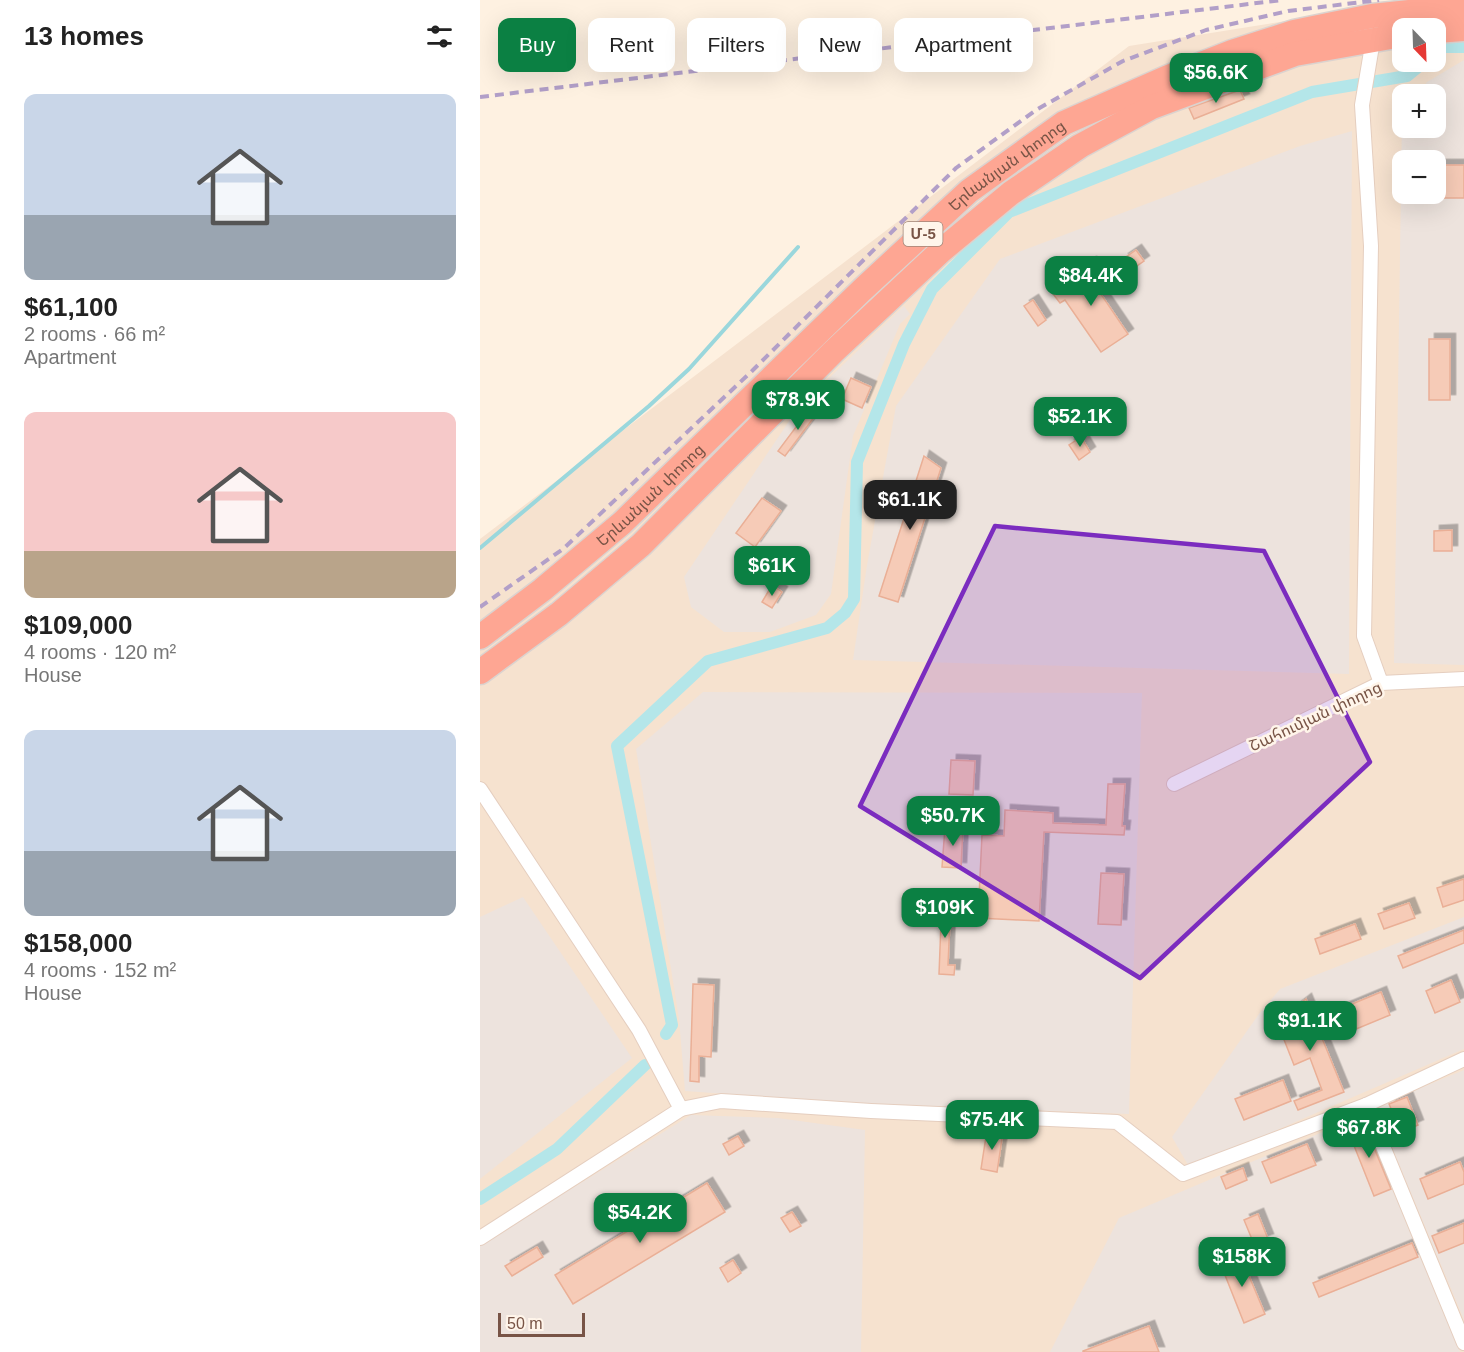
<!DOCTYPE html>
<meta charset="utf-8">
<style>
:root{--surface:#fff;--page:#f2f2f2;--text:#222;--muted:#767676;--accent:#0b8043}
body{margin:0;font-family:Helvetica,"Noto Sans Armenian",sans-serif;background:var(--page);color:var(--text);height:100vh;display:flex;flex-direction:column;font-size:22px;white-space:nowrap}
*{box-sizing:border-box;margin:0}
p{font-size:20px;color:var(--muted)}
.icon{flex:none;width:33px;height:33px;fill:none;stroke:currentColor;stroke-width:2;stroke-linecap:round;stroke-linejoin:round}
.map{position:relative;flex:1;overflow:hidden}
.side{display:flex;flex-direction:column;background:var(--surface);width:480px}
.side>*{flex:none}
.top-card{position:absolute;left:18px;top:18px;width:570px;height:54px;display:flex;gap:12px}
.needle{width:39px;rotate:157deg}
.buttons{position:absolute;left:912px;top:18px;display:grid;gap:12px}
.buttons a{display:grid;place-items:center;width:54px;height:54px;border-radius:12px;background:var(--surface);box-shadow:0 6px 24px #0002;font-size:30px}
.scale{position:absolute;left:18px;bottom:15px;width:87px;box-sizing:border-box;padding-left:6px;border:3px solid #785446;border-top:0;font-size:16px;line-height:21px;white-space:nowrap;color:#785446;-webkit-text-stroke:4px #fff5ea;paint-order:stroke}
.price{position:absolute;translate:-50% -51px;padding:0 14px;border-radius:12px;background:var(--accent);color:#fff;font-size:20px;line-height:39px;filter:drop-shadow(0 2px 3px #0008)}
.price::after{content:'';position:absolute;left:50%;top:36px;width:18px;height:14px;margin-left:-9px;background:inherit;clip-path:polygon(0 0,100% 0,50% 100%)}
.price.selected{background:#222;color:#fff}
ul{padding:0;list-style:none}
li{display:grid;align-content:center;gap:12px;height:318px;padding:0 24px}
li span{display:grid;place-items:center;height:186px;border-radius:12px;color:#555}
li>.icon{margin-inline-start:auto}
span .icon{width:108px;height:108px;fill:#fffc;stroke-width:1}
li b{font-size:26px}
h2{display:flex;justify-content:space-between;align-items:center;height:72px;padding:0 24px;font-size:26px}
.tag{padding:0 21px;border-radius:12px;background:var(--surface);box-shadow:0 6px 24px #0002;font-size:21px;line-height:54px}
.tag.selected{background:var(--accent);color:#fff}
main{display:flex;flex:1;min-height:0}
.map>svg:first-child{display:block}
.residential{fill:#f6e2cf;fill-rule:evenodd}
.industrial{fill:#ede3dd;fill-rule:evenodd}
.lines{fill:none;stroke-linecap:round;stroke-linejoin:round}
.stream{stroke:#9ad7dc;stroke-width:4}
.canal{stroke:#b4e6e9;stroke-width:12}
.building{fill:#f6cbb7;stroke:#eaaf96;stroke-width:1.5;filter:url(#shadow)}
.street-casing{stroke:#e5cebf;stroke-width:16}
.highway-casing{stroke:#dcd3cf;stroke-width:27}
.street{stroke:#fff;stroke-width:14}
.highway{stroke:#fea693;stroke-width:24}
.rail{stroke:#b29fc8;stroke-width:4;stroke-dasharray:9 6;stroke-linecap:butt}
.marked{fill:#7b2cbf;fill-opacity:0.2;stroke:#7b2cbf;stroke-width:4.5;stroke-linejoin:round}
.labels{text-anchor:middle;stroke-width:5;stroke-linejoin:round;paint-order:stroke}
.shield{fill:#fff5ea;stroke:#a08477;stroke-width:1.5}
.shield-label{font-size:15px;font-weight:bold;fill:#785446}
.street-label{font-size:16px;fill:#785446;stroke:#fff5ea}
</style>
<main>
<section class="side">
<h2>13 homes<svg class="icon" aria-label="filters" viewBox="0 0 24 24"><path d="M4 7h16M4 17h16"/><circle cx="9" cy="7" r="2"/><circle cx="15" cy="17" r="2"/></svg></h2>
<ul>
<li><span style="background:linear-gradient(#c9d6e8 65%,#9aa5b1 0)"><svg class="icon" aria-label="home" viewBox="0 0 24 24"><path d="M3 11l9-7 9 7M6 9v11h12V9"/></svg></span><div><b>$61,100</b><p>2 rooms · 66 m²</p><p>Apartment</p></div></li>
<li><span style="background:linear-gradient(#f6c9c9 75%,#b9a48a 0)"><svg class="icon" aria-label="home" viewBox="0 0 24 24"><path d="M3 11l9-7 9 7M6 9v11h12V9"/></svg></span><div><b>$109,000</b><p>4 rooms · 120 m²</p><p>House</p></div></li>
<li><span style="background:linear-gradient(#c9d6e8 65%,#9aa5b1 0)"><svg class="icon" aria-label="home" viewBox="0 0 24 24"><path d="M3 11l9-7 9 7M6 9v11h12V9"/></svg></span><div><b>$158,000</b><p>4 rooms · 152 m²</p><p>House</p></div></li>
</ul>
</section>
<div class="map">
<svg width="984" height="1352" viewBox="0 0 984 1352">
<defs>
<filter id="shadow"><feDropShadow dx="5.5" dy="-5.5" stdDeviation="0" flood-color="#0004"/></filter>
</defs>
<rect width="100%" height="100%" fill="#fef1e1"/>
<path class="residential" d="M984 0V1352H0V539L649 46 918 3ZM922 28H956V62H922ZM922 94H956V128H922ZM922 160H956V194H922Z"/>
<g class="industrial">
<path d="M984 60V665L914 663 922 117V128H956V94H938L947 82ZM922 160H956V194H922Z"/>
<polygon points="872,131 869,674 373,660 387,565 416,406 520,259 820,146"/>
<polygon points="424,306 430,314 420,324 373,436 351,594 336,615 290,632 244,632 211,607 204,577 318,408"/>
<polygon points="223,692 662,693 649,1114 382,1104 205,1091 199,1019 156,749"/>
<polygon points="43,897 152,1058 0,1179 0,917"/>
<polygon points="984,917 984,1049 751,1150 708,1165 692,1137 779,1014 800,989"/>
<polygon points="984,1070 984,1320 895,1107"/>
<polygon points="885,1114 980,1352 570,1352 639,1218"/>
<polygon points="211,1115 298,1118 385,1130 381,1352 0,1352 0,1245"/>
</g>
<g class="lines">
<polyline class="stream" points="0,548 169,406 209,369 318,247"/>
<g class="canal">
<polyline points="956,51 959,47 984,47"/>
<polyline points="186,1034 192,1025 137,746 228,661 347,628 365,613 374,599 377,462 424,344 452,289 529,212 832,92 927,76 944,62"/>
<polyline points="0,1199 77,1149 165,1065"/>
</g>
</g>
<g class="building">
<polygon points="760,90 764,99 714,119 709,108"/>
<rect x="956" y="165" width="28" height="33"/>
<polygon points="656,250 664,261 651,270 643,259"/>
<polygon points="611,262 620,276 612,281 648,334 621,352 585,300 580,303 570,290"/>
<polygon points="553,300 566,320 558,326 544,306"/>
<rect x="949" y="339" width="21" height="61"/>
<polygon points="371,378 391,387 382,408 362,399"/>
<polygon points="331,407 338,412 305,456 298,451"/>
<polygon points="601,437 610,452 599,460 589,445"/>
<polygon points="444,456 461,468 418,602 399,596"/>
<polygon points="282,498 301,511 275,547 256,533"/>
<polygon points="972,530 972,551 954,551 954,531"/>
<polygon points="292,585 302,592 292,608 282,602"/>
<polygon points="471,760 495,761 493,795 469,794"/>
<polygon points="628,784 645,784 642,826 645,826 644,835 564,832 559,921 498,918 502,835 524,836 525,810 573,813 573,823 626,825"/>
<polygon points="465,827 483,827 481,868 462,867"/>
<polygon points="621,873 644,874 641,925 618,924"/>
<polygon points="984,879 984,900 963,907 957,888"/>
<polygon points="462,897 471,898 468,965 475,965 474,975 459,974"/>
<polygon points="929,903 935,918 904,929 898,914"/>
<polygon points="875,924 881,939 840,954 835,939"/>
<polygon points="984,930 984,943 923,968 918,956"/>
<polygon points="971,980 980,1002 955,1013 946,991"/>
<polygon points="213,984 234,985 231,1057 219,1056 219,1082 210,1081"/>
<polygon points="901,992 910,1015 869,1032 860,1009"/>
<polygon points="826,999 864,1092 818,1110 814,1101 842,1090 830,1058 814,1065 797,1022"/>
<polygon points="803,1080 811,1101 764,1120 755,1099"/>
<polygon points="927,1097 938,1125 921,1132 909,1104"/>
<polygon points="883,1121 911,1189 894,1196 867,1128"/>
<polygon points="507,1130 523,1132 517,1172 501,1169"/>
<polygon points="258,1136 264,1146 249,1155 243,1144"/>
<polygon points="827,1144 836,1165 791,1183 782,1162"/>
<polygon points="980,1162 984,1172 984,1184 948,1199 940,1179"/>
<polygon points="763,1168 767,1180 746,1189 741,1177"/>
<polygon points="227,1183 245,1212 93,1304 75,1275"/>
<polygon points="312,1212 321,1226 310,1232 301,1218"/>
<polygon points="778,1214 788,1239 774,1244 764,1220"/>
<polygon points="984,1223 984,1243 959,1253 952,1236"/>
<polygon points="932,1243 938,1257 839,1297 833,1283"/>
<polygon points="57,1247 63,1257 32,1276 25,1266"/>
<polygon points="759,1252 785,1314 764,1323 739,1260"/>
<polygon points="253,1260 261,1273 248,1282 240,1268"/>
<polygon points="669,1326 679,1352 603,1352 603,1351"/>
</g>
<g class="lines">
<g class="street-casing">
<g id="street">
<polyline points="893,40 882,105 891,246 884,636 901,683"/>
<polyline points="694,784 901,683 984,679"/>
<polyline points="0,789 159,1030 201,1109 0,1238"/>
<polyline points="886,1105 984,1343"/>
<polyline points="201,1109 241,1101 391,1111 637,1122 703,1174 886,1105 984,1059"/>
</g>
</g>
<g class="highway-casing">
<g id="highway">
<polyline points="956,31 984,29"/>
<path id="s1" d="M0 637 62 590 142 523 382 290 489 191 584 123 686 78 752 52 814 32 892 16 984 6"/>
<polyline points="0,672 79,614 161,545 353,352 461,251 531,193 600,146 672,107 815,54 922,35"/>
</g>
</g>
<use href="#street" class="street"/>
<use href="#highway" class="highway"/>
<g class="rail">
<polyline points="0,97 802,0"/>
<polyline points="0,607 83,549 272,371 476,168 556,110 643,61 726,30 808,11 899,0"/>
</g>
</g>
<path class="marked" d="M515 526 784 551 890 762 660 978 380 806Z"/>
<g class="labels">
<rect class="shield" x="423.5" y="222" width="39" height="24" rx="4.5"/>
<g class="shield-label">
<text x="443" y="239">Մ-5</text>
</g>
<g class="street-label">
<text dy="6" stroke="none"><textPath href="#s1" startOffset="708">Երևանյան փողոց</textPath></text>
<text dy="6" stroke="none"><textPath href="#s1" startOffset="222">Երևանյան փողոց</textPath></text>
<text transform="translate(835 716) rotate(-25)" y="6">Շահումյան փողոց</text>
</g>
</g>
</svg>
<div class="buttons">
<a><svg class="needle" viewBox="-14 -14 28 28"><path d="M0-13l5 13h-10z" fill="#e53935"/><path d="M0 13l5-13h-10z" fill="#767676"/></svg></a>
<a>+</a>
<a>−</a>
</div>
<div class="scale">50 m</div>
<b class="price" style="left:736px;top:104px">$56.6K</b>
<b class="price" style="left:611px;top:307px">$84.4K</b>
<b class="price" style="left:318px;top:431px">$78.9K</b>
<b class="price" style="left:600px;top:448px">$52.1K</b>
<b class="price selected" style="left:430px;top:531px">$61.1K</b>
<b class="price" style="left:292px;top:597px">$61K</b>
<b class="price" style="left:473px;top:847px">$50.7K</b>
<b class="price" style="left:465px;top:939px">$109K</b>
<b class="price" style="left:830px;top:1052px">$91.1K</b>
<b class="price" style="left:512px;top:1151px">$75.4K</b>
<b class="price" style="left:889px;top:1159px">$67.8K</b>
<b class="price" style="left:160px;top:1244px">$54.2K</b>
<b class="price" style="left:762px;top:1288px">$158K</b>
<div class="top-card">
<a class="tag selected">Buy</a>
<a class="tag">Rent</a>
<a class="tag">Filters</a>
<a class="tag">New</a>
<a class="tag">Apartment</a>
</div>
</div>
</main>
